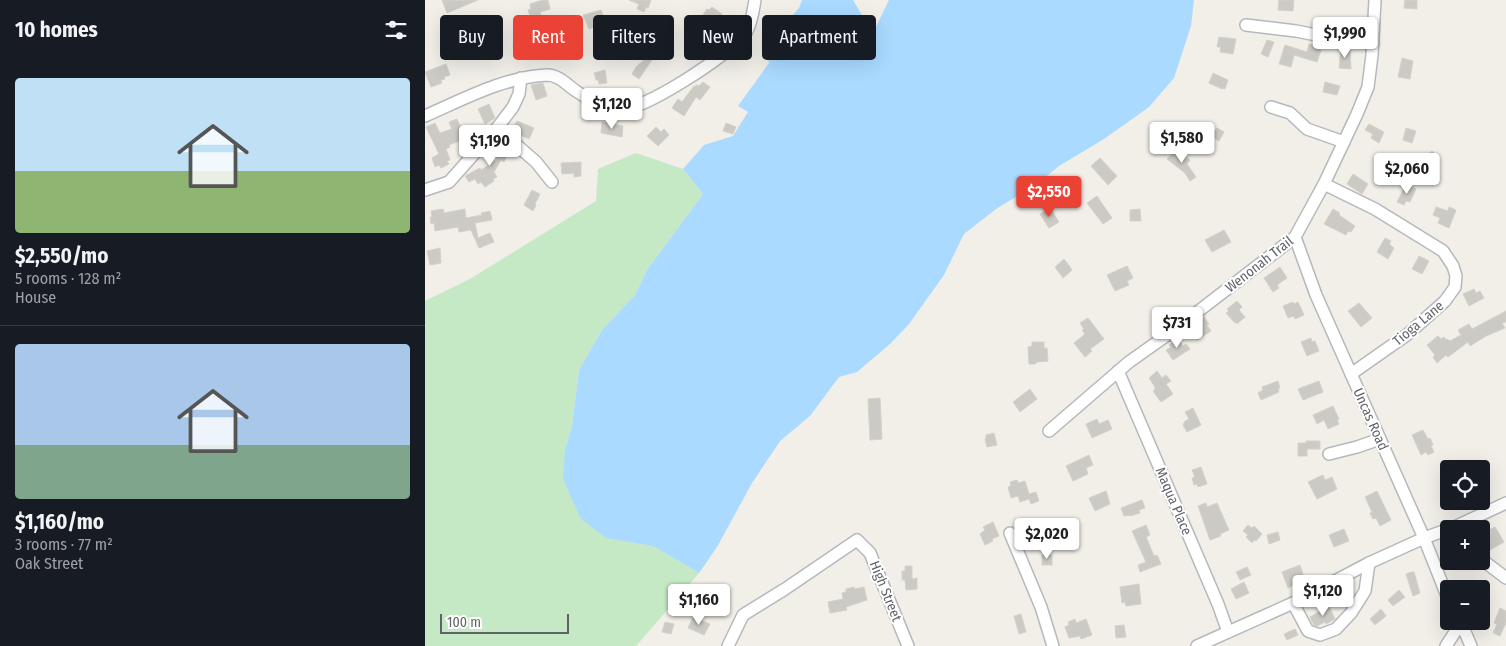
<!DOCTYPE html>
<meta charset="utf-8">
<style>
:root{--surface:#171b24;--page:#242831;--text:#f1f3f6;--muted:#9ea1a6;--line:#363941;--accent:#ea4335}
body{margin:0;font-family:"Fira Sans Condensed",sans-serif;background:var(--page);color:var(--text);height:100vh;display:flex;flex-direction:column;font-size:19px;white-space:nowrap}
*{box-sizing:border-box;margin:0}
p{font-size:16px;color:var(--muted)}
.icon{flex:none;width:28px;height:28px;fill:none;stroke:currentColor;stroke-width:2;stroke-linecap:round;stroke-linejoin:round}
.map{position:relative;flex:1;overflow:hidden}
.panel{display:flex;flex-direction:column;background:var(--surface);width:425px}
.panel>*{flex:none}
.hud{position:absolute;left:15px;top:15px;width:475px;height:45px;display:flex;gap:10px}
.buttons{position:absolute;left:1015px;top:460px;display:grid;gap:10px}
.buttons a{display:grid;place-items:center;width:50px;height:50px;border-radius:5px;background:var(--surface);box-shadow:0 5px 20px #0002;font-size:25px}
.scale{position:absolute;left:15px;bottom:12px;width:129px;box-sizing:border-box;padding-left:5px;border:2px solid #5f6368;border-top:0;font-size:14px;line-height:18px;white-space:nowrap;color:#5f6368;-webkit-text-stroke:4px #fff;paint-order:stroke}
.price{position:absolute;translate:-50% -42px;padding:0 11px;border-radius:5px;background:#fff;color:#222;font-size:16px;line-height:32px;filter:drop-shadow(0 1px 2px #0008)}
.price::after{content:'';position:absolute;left:50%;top:30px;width:15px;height:11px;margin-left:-8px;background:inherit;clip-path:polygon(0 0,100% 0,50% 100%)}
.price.selected{background:var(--accent);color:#fff}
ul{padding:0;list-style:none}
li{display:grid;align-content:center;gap:10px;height:265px;padding:0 15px}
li+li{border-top:1px solid var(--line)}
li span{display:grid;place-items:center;height:155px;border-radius:5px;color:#555}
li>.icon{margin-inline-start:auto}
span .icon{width:90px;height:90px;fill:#fffc;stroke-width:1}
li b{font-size:21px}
h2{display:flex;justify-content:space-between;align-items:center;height:60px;padding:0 15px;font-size:21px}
.chip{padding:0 18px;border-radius:5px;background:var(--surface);box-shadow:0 5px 20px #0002;font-size:18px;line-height:45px}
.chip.selected{background:var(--accent);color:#fff}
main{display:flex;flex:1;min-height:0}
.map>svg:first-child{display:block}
.green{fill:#c5e8c5}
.water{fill:#aadaff}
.building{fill:#cccac5;stroke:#d6d1c6}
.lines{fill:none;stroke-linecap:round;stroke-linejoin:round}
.minor-casing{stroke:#b5b8bc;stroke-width:14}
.minor{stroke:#fff;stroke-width:11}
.labels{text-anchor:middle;stroke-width:4;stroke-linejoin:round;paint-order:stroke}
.street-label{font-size:14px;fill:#5f6368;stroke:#fff}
</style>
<main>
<section class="panel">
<h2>10 homes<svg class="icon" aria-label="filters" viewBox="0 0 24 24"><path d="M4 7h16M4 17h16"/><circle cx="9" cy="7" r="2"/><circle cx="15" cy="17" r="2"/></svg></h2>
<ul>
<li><span style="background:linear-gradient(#bfe0f5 60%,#8fb573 0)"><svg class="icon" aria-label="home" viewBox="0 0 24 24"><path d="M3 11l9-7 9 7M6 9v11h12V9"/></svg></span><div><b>$2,550/mo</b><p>5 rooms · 128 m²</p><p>House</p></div></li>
<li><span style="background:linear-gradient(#a9c7e8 65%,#7fa58c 0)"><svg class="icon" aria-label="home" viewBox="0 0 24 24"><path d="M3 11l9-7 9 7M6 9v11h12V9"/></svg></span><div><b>$1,160/mo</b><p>3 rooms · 77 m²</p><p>Oak Street</p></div></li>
</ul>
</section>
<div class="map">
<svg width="1081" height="646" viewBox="0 0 1081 646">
<rect width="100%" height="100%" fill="#f1efe8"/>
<polygon class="green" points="211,153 258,169 278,194 222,270 210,295 177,330 154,370 147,426 140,450 180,537 228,546 274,573 211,646 0,646 0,301 45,279 171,201 173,169"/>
<polygon class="water" points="377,0 428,0 438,17 450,29 464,0 769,0 766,26 749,78 724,107 679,139 634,166 613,183 571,209 539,234 519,275 484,324 465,344 432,372 414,377 385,416 355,441 327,483 292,547 274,573 228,546 181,538 156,519 138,479 140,450 147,426 154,370 177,330 210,295 222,270 278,194 258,169 279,145 308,136 323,112 313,106 344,63 340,48 374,8"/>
<g class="building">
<polygon points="17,0 53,0 22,13"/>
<polygon points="118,0 123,0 125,9 115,12 118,21 108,25 103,10 106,9 105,4"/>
<polygon points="204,0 226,0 223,8 221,7 219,12 212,9 214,4"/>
<polygon points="854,0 869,0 868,11 853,10"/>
<polygon points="980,0 992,0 992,9 979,8"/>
<polygon points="287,7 297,14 286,28 275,19 282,9 284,10"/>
<polygon points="176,10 181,23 164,29 158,15"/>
<polygon points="90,31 106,34 104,44 97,43 96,49 88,47"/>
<polygon points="34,33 42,45 32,50 31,47 26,50 20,40"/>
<polygon points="794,37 811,39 808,54 795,52 796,47 792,47"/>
<polygon points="842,40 849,42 843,57 836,54"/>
<polygon points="884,44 894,46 893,49 896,50 892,62 869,55 866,67 854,64 860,45 882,52"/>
<polygon points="231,49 233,51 214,79 207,74 211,67"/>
<polygon points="916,49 925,49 926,69 914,68"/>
<polygon points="977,58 988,61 985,79 973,77"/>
<polygon points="21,64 25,75 19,77 20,79 16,80 17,83 6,87 0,72"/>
<polygon points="180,70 182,83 174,84 173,80 171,80 169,73"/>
<polygon points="788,73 803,80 800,89 797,88 797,89 784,83"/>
<polygon points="278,82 285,87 275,100 271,97 259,116 247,108 253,99 257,102 269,86 270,87 271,85 274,86"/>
<polygon points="900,82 915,86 912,95 898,92"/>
<polygon points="118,83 122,96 111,100 106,85"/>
<polygon points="64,104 70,118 60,124 53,109"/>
<polygon points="32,119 35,126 37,125 42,138 24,145 25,147 21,149 25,160 22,161 24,164 16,168 14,165 10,167 7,158 14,154 1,127 10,123 15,133 27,129 24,122"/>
<polygon points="92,121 109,128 104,139 87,131"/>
<polygon points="177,122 198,126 197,137 176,133"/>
<polygon points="301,123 311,127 308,134 298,131"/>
<polygon points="944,124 959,132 954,143 946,138 948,134 940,130"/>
<polygon points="231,127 236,132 239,129 244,135 233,146 222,136"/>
<polygon points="792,128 799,132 794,141 786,136"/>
<polygon points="981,128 991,131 987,143 978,140"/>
<polygon points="74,142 85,150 79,162 76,160 69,172 72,177 68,179 69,181 60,187 56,182 53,184 50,179 44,182 40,176 51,170 55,168 56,170 73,159 66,155"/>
<polygon points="751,149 765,160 762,164 771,177 765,181 760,173 742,159"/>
<polygon points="1007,151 1014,158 1004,168 997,160"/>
<polygon points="675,158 692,176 683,185 666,166"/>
<polygon points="156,162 156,176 149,177 149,173 137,174 136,163"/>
<polygon points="928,174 943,184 937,194 922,184"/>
<polygon points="981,184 991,189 985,202 981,201 979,205 972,202"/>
<polygon points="107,190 115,194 110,204 111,205 108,211 99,205"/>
<polygon points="672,196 687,218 678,224 662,203"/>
<polygon points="1011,207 1023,211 1024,207 1031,210 1024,228 1013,223 1015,218 1008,215"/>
<polygon points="625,208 634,222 624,228 615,214"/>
<polygon points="18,209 19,213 40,209 41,218 57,215 56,213 65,211 67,220 50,223 53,238 65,233 69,242 54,248 46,230 34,232 33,227 10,231 9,223 6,224 5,217 7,217 6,211"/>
<polygon points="715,209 716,221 705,221 705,210"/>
<polygon points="908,209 915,213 914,215 930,226 926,232 923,231 921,235 899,224"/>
<polygon points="799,230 806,242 787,252 780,240"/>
<polygon points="960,238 966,241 964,244 969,248 963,259 952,252"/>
<polygon points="15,248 16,263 5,265 2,251"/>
<polygon points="994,256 1004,261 997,274 987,269"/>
<polygon points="639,259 647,270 638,278 630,267"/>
<polygon points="702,266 708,278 702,281 704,285 690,291 682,275"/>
<polygon points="855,267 862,278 852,285 854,288 848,292 839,278"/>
<polygon points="1049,289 1051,293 1055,291 1059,298 1044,306 1038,294"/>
<polygon points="812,301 817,307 814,310 820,317 812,324 811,322 810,323 801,313 804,311 802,309"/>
<polygon points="868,302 869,304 873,302 879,315 870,319 869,316 863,318 858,306"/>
<polygon points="934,303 947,318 936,327 923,311"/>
<polygon points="1081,311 1081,322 1077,323 1080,328 1061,336 1045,346 1043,342 1023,357 1021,355 1012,363 1008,357 1010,355 1002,345 1013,336 1016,339 1019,337 1021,340 1022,339 1025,341 1036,335 1033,330 1044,324 1047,329"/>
<polygon points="779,317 784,324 782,325 786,331 772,340 768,335 771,332 767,326"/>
<polygon points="663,318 679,339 665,349 667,351 660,357 649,343 660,334 657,330 659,329 655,323"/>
<polygon points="886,338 887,342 890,341 894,351 882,356 876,342"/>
<polygon points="753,339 758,346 761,344 765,349 748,360 741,350 746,347 744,345"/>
<polygon points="607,342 619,342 619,348 622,348 623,361 612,362 610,364 604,364 603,347 607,346"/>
<polygon points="732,371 737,378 741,375 746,381 741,384 748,394 736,402 728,391 730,389 730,387 724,378"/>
<polygon points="853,381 855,388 853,389 854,392 836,400 833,393 838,390 837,387"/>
<polygon points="894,381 898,392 878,400 873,389"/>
<polygon points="605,389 612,399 595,412 588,402"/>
<polygon points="455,398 457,439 445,440 443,399"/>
<polygon points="908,406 914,419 912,420 914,424 903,429 899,420 892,424 888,415"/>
<polygon points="768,408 776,425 762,432 758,425 760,421 764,419 760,412"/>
<polygon points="672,419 674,424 683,420 687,429 667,438 661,424"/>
<polygon points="998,430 1003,439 1005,438 1008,445 1006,446 1009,452 1003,455 1001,452 996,455 987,435"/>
<polygon points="569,433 572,445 562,447 560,439 561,438 561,435"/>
<polygon points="881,441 895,441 895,449 882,449 882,456 873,456 873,443 881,443"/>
<polygon points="664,455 668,465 661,468 663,474 648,481 641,466"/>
<polygon points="776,467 782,484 773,487 772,484 769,485 767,478 770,477 767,470"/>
<polygon points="898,475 900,480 907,477 912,489 892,499 883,482"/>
<polygon points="592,480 593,483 600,481 604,494 611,492 614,501 606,504 604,499 595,502 593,496 586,498 583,487 586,486 585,482"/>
<polygon points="681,491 685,504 670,511 664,498"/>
<polygon points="952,491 966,520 955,526 951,518 948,519 945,513 947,512 940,497"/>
<polygon points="717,500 720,508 714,510 715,513 705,516 704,515 699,516 696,508"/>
<polygon points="781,503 782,507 792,503 804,530 795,534 796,536 785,540 773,506"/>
<polygon points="568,522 574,536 567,539 568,541 560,545 555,534 560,530 558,527"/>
<polygon points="721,525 725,535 721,537 729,556 732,555 736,564 715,572 713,565 721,562 707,531"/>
<polygon points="823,525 827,528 829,526 837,534 831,541 829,540 827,543 821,537 823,535 818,531"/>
<polygon points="1070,527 1079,542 1063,551 1056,538 1066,534 1064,530"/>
<polygon points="919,529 924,541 909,547 904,535"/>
<polygon points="853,532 855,540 844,544 842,535"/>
<rect x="617" y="555" width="10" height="10"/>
<polygon points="875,565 878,574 869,578 871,584 863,588 857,572"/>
<polygon points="480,566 487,566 487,579 492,578 492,589 481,590 480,580 477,580 477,571 480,571"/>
<polygon points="822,567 826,575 815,580 811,572"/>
<polygon points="987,572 989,572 995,593 988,596 981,574"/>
<polygon points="819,582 824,593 811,599 806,589"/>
<polygon points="714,584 716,604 701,606 700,602 697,603 695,587"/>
<polygon points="429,587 430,589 439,587 442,600 421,607 422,610 405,613 403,602 418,599 417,593 421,592 421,589"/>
<polygon points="974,590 980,597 968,606 963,600"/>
<polygon points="904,606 910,619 901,624 900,622 892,626 889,625 885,617"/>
<polygon points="1075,608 1081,611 1081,623 1075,636 1068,633 1072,624 1069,623"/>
<polygon points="956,609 961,616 950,625 945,619"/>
<polygon points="596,614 601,632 594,634 589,616"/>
<polygon points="268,617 285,624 279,635 263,628"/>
<polygon points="650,619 651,623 661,619 667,635 656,639 655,636 644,638 640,627 644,625 643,622"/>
<polygon points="240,622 249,624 246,634 237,632"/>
<polygon points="699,625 701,637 691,638 690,626"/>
<polygon points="870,629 873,635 862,640 859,634"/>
</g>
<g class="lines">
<g class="minor-casing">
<g id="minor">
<polyline points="821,25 871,31 917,40 948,43"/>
<polyline points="846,107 865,113 882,129 919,142"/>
<path d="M0 116C39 99 79 77 122 75 134 75 142 85 151 91 163 99 179 109 192 110 216 113 307 53 321 33 327 23 328 11 330 0"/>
<polyline points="72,128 111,162 127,182"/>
<polyline points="899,184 950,209 1018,251 1028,266 1031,276 1030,287 1020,301 983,334 926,374"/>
<polyline points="0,190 24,182 72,128 88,107 94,94 96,78"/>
<polyline points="870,237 891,295 999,538 1024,601"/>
<polyline points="693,371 793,604 803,632"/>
<polyline points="624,431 704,362 745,333 870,237 899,184 932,114 943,87 947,55 950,0"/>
<polyline points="904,454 932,447 955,439"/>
<polyline points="1025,529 1081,503"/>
<polyline points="585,533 616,607 628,646"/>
<polyline points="1056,559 1081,578"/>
<polyline points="868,603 883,631 895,635 911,629 926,613 940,591 944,563"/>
<polyline points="1031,624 1040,632 1046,646"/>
<polyline points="303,646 318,615 360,589 432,540 445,553 483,646"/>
<polyline points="772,646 868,603 944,563 999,538 1024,529"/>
<polyline points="1021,646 1030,632 1031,621"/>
</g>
</g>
<use href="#minor" class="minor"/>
</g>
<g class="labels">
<g class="street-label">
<text transform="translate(834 264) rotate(-38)" y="5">Wenonah Trail</text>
<text transform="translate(993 323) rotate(-40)" y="5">Tioga Lane</text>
<text transform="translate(946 419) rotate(66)" y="5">Uncas Road</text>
<text transform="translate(749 501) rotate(67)" y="5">Maqua Place</text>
<text transform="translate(461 591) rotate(68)" y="5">High Street</text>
</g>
</g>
</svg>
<div class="buttons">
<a><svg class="icon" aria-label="locate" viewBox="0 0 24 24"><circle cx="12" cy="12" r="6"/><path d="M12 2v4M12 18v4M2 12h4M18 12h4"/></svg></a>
<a>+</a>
<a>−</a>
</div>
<div class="scale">100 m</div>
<b class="price" style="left:920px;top:59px">$1,990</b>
<b class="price" style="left:187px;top:130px">$1,120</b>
<b class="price" style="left:757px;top:164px">$1,580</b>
<b class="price" style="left:65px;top:167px">$1,190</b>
<b class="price" style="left:982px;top:195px">$2,060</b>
<b class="price selected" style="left:624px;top:218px">$2,550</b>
<b class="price" style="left:752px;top:349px">$731</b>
<b class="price" style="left:622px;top:560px">$2,020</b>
<b class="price" style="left:898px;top:617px">$1,120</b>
<b class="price" style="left:274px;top:626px">$1,160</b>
<div class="hud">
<a class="chip">Buy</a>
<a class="chip selected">Rent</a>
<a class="chip">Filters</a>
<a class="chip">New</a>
<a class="chip">Apartment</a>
</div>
</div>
</main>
